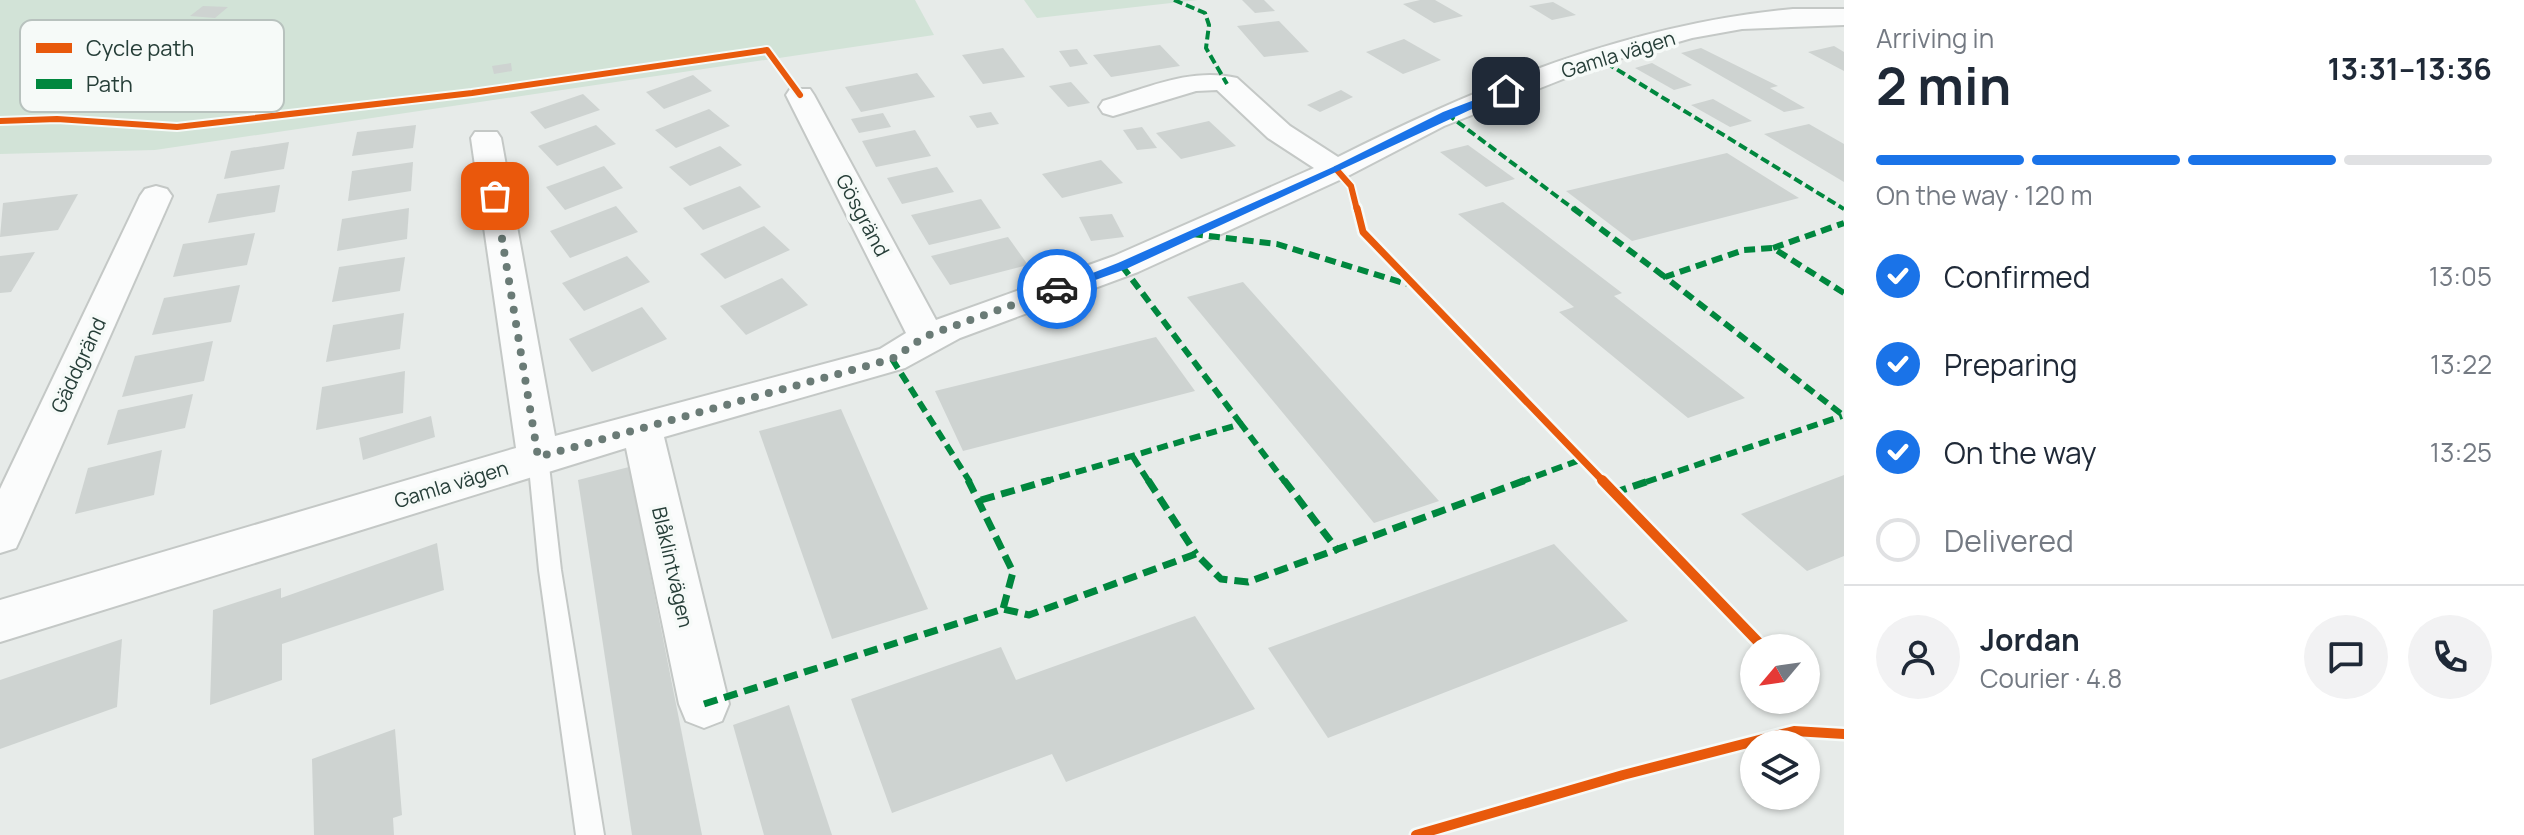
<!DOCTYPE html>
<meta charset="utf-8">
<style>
body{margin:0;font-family:Manrope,sans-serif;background:#f2f2f3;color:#1f2937;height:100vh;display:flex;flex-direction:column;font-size:30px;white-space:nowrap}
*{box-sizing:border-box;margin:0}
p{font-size:26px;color:#747a83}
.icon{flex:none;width:44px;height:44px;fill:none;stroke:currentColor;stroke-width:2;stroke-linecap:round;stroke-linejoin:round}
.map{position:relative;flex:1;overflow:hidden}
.panel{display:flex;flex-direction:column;background:#fff;width:680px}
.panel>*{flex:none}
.needle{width:52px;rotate:241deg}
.buttons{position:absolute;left:1740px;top:634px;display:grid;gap:16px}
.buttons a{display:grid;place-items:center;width:80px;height:80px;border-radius:50%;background:#fff;box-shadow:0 2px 6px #0004;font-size:40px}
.pin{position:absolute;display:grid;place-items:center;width:68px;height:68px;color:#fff;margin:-34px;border-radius:16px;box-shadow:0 4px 12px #0006}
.courier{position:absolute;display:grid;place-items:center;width:80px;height:80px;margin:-40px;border:6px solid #1a73e8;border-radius:50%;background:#fff;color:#222;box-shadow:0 2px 10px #0007}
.overview em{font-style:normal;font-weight:700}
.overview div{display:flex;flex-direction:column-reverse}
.overview{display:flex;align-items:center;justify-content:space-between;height:136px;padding:0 32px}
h1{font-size:52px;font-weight:700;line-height:60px}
.bar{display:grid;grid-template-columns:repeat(4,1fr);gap:12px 8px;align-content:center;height:96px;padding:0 32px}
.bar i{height:10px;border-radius:6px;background:#e0e1e3}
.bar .current{background:#1a73e8}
.bar p{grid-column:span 4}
.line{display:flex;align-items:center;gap:20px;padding:0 32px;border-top:2px solid #e0e1e3}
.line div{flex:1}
.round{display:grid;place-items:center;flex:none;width:84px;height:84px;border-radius:42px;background:#f2f2f3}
ol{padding:0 32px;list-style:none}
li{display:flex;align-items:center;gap:24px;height:88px}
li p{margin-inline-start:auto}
li .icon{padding:8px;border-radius:50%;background:#1a73e8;color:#fff;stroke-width:4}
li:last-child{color:#747a83}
li i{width:44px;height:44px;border:4px solid #e0e1e3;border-radius:50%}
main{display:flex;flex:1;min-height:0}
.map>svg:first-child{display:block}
</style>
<main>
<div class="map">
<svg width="1844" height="835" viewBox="0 0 1844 835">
<rect width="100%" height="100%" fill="#e7ebe9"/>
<g fill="#d2e3d7">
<polygon points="0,0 915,0 934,35 155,150 0,154"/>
<polygon points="1024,0 1198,0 1037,18"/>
</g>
<g fill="#ced3d1">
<polygon points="1242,0 1264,0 1275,11 1255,13"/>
<polygon points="1420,0 1435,0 1463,16 1434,23 1403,4"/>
<polygon points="1553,2 1576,15 1552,20 1529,6"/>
<polygon points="203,6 228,7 215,18 190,16"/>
<polygon points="1279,21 1309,52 1264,57 1237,26"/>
<polygon points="1404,39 1441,60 1403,74 1366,52"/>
<polygon points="1160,45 1180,66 1111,77 1093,55"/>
<polygon points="1834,46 1844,52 1844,71 1808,52"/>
<polygon points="1003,48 1025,77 983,84 962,55"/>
<polygon points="1701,48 1778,86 1770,88 1805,108 1784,112 1681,53"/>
<polygon points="1077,49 1088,64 1070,67 1059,51"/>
<polygon points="511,63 512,71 494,74 492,66"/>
<polygon points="1652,63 1692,85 1674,90 1635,68"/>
<polygon points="917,73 935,97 861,112 845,87"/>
<polygon points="693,75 712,91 664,109 646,92"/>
<polygon points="1071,82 1090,103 1068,107 1049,86"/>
<polygon points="1341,90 1353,97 1320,112 1307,105"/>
<polygon points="583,94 600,110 545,129 530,112"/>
<polygon points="1713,99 1752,121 1730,127 1691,105"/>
<polygon points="709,109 730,126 676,148 655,130"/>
<polygon points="991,112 999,124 977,128 969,116"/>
<polygon points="883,113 891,127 859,133 851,119"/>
<polygon points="1209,121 1236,146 1181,159 1156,133"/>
<polygon points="1809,124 1844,144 1844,182 1764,134"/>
<polygon points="416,125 413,148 352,156 357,132"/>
<polygon points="596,125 616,144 557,166 538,146"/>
<polygon points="1142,127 1157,148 1137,150 1123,130"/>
<polygon points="915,130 931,156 876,167 862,141"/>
<polygon points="289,142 284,169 224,179 231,151"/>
<polygon points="1468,145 1515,179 1486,187 1440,152"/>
<polygon points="720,146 742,165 690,186 669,167"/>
<polygon points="1727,153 1799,198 1632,241 1566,191"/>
<polygon points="1101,160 1123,183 1062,198 1042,174"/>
<polygon points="413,162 411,191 348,201 352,171"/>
<polygon points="604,166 623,188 565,210 546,187"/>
<polygon points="937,167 954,192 902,204 887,178"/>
<polygon points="280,185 275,212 208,223 217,194"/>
<polygon points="740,186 761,207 703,230 683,208"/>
<polygon points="78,194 58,230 0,237 3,203"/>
<polygon points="981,199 1001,228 929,245 911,215"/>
<polygon points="1503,202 1622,293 1614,296 1745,398 1688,418 1559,312 1574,307 1458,214"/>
<polygon points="616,206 638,232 570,258 550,231"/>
<polygon points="409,208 407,239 337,251 342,219"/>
<polygon points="1112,214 1124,237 1091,241 1079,217"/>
<polygon points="764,226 790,250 725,279 700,254"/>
<polygon points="255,233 247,265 173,277 183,244"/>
<polygon points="1008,237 1028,265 950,285 931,256"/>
<polygon points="35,252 11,292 0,293 0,256"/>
<polygon points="627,256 650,282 584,311 562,283"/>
<polygon points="405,257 400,291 332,302 339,267"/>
<polygon points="782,278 808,305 746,335 720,306"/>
<polygon points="1243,282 1439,501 1374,523 1187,297"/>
<polygon points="240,285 231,322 152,335 164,298"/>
<polygon points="642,307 667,339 592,372 569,339"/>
<polygon points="404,313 400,349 326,362 333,325"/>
<polygon points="1156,337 1195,391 963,451 935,391"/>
<polygon points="213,341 204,381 122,397 135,356"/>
<polygon points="405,371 403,413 316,430 322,387"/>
<polygon points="193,394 185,428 107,445 118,410"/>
<polygon points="841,409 928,609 832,639 759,431"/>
<polygon points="431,416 435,437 363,460 359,438"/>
<polygon points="162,450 154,495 75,514 88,468"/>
<polygon points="629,467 702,835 632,835 578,480"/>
<polygon points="1844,475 1844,556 1807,571 1741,514"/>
<polygon points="437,543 444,590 282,644 282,680 210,705 213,610 281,588 281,598"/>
<polygon points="1554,544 1628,621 1328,738 1268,648"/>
<polygon points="1195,616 1255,709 1066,782 1052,754 892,813 851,699 1001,647 1016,680"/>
<polygon points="122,639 117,707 0,749 0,680"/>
<polygon points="789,705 832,835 764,835 733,725"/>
<polygon points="395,729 402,815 393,818 394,835 314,835 312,759"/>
</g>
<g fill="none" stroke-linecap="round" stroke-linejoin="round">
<g stroke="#c4c8c6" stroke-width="4">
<polygon id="lane" points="538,449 545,451 548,457 561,570 604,835 576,835 539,570 528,457 531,451"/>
</g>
<g stroke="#c4c8c6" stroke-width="4">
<g id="street">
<path d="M1793 9H1844V25L1742 29 1692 38 1601 64 1444 126 1346 177 1138 272 960 338 905 368 664 437 729 704 722 721 704 728 686 721 679 704 626 448 0 642V600L516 448 471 138 475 132H497L501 138 555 436 880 349 906 333 786 95 790 89H810L814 95 936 320 1114 256 1314 168 1268 138 1217 90 1196 91 1113 116 1103 113 1099 107 1103 101C1147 88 1191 67 1237 78L1290 126 1338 157C1483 84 1631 24 1793 9Z"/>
<polygon points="156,186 167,189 172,196 22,535 16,548 0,553 0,489 140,196 145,189"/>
</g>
</g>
<use href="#lane" fill="#fbfcfc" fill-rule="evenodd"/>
<use href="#street" fill="#fbfcfc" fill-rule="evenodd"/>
<g stroke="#00873e" stroke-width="4" stroke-dasharray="9 4" stroke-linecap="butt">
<polyline points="1174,0 1205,13 1209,25 1206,48 1227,84"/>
<polyline points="1595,56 1844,209"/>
<polyline points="1447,114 1575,210"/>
</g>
<g stroke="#00873e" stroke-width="6" stroke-dasharray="11 6" stroke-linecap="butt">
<polyline points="1573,208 1665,277"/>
<polyline points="1192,234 1277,244 1407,284"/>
<polyline points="1773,248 1844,223"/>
<polyline points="1122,266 1241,424"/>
<polyline points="1844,293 1773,248 1744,250 1665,277 1844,416"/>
<polyline points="892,359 970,482"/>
<polyline points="1133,457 1149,482"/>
<polyline points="1043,482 1241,424 1285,482"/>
<polyline points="1520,482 1580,460"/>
<polyline points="1646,482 1842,416"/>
</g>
<g stroke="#00873e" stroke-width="7" stroke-dasharray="14 7" stroke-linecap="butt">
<polyline points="968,480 1013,572 1003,609"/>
<polyline points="1148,480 1196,554"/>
<polyline points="1284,480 1339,552"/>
<polyline points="1613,493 1652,480"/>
<polyline points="981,500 1050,480"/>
<polyline points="704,704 1003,609 1029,615 1196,554 1221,579 1248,582 1526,480"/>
</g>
<g stroke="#f6faf8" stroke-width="10">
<g id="cycleway-far2">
<polyline points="0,121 57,119 177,127 472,93 767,50 800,95"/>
<polyline points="1336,169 1351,186 1357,210"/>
</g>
</g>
<g stroke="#f6faf8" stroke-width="12">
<polyline id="cycleway-far1" points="1357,208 1363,232 1604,482"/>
</g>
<g stroke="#f6faf8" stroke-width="15">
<g id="cycleway">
<polyline points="1602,480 1764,648"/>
<polyline points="1416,835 1623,775 1794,731 1844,734"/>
</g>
</g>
<use href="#cycleway-far2" stroke="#e8590c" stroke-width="6"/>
<use href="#cycleway-far1" stroke="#e8590c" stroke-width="7"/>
<use href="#cycleway" stroke="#e8590c" stroke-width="10"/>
</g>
<polygon fill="#1a73e8" points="1503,89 1511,91 1126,269 1062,292 1052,289 1118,263 1333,167 1443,112"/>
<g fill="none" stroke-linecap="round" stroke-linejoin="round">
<polyline stroke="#6a7b76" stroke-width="8" stroke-dasharray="0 14.4" points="495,196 538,457 892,359 926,336 1057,289"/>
</g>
<g text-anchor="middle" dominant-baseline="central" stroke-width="7" stroke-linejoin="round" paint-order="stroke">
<g font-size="20" fill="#263e38" stroke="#f6faf8">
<text transform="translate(1618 54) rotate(-17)">Gamla vägen</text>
<text transform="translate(863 215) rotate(62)">Gösgränd</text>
<text transform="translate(78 365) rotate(-65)">Gäddgränd</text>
<text transform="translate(451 484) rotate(-17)">Gamla vägen</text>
<text transform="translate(673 567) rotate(77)">Blåklintvägen</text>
</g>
</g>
<rect x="20" y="20" width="264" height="92" rx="12" fill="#f6faf8" stroke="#b8c2be" stroke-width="2"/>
<rect x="36" y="43" width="36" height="10" fill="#e8590c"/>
<rect x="36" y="79" width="36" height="10" fill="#00873e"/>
<g font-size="22" fill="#263e38">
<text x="86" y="56">Cycle path</text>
<text x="86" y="92">Path</text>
</g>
</svg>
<div class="buttons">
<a><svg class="needle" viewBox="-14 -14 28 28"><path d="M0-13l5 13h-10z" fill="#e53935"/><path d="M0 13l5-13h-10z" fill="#747a83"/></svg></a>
<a><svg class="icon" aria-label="layers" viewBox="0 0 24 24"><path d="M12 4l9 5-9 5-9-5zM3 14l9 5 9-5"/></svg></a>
</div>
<div class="pin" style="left:495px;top:196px;background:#ea580c"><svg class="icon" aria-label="bag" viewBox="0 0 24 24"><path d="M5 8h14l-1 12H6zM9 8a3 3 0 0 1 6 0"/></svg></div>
<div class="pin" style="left:1506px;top:91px;background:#1f2937"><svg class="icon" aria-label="home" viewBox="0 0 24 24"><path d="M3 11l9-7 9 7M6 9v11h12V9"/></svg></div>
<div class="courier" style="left:1057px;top:289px"><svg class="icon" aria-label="car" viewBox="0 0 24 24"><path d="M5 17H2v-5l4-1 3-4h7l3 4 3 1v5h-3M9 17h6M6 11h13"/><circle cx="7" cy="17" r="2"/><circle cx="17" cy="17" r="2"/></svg></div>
</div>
<section class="panel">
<div class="overview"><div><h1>2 min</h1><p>Arriving in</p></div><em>13:31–13:36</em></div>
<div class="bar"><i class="current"></i><i class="current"></i><i class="current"></i><i></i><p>On the way · 120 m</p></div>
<ol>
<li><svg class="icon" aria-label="check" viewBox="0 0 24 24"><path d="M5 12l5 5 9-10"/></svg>Confirmed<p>13:05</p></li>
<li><svg class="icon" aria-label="check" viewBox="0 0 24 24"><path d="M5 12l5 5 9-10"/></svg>Preparing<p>13:22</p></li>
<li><svg class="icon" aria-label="check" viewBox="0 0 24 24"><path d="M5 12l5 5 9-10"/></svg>On the way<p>13:25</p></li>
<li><i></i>Delivered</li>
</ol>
<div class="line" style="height:144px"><a class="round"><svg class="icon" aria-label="person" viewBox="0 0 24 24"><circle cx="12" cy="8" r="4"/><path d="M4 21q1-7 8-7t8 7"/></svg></a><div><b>Jordan</b><p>Courier · 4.8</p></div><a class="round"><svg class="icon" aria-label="chat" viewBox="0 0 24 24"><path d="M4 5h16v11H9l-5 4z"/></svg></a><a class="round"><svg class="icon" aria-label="phone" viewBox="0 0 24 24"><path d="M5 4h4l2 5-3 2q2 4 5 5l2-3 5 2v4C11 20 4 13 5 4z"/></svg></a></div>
</section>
</main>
